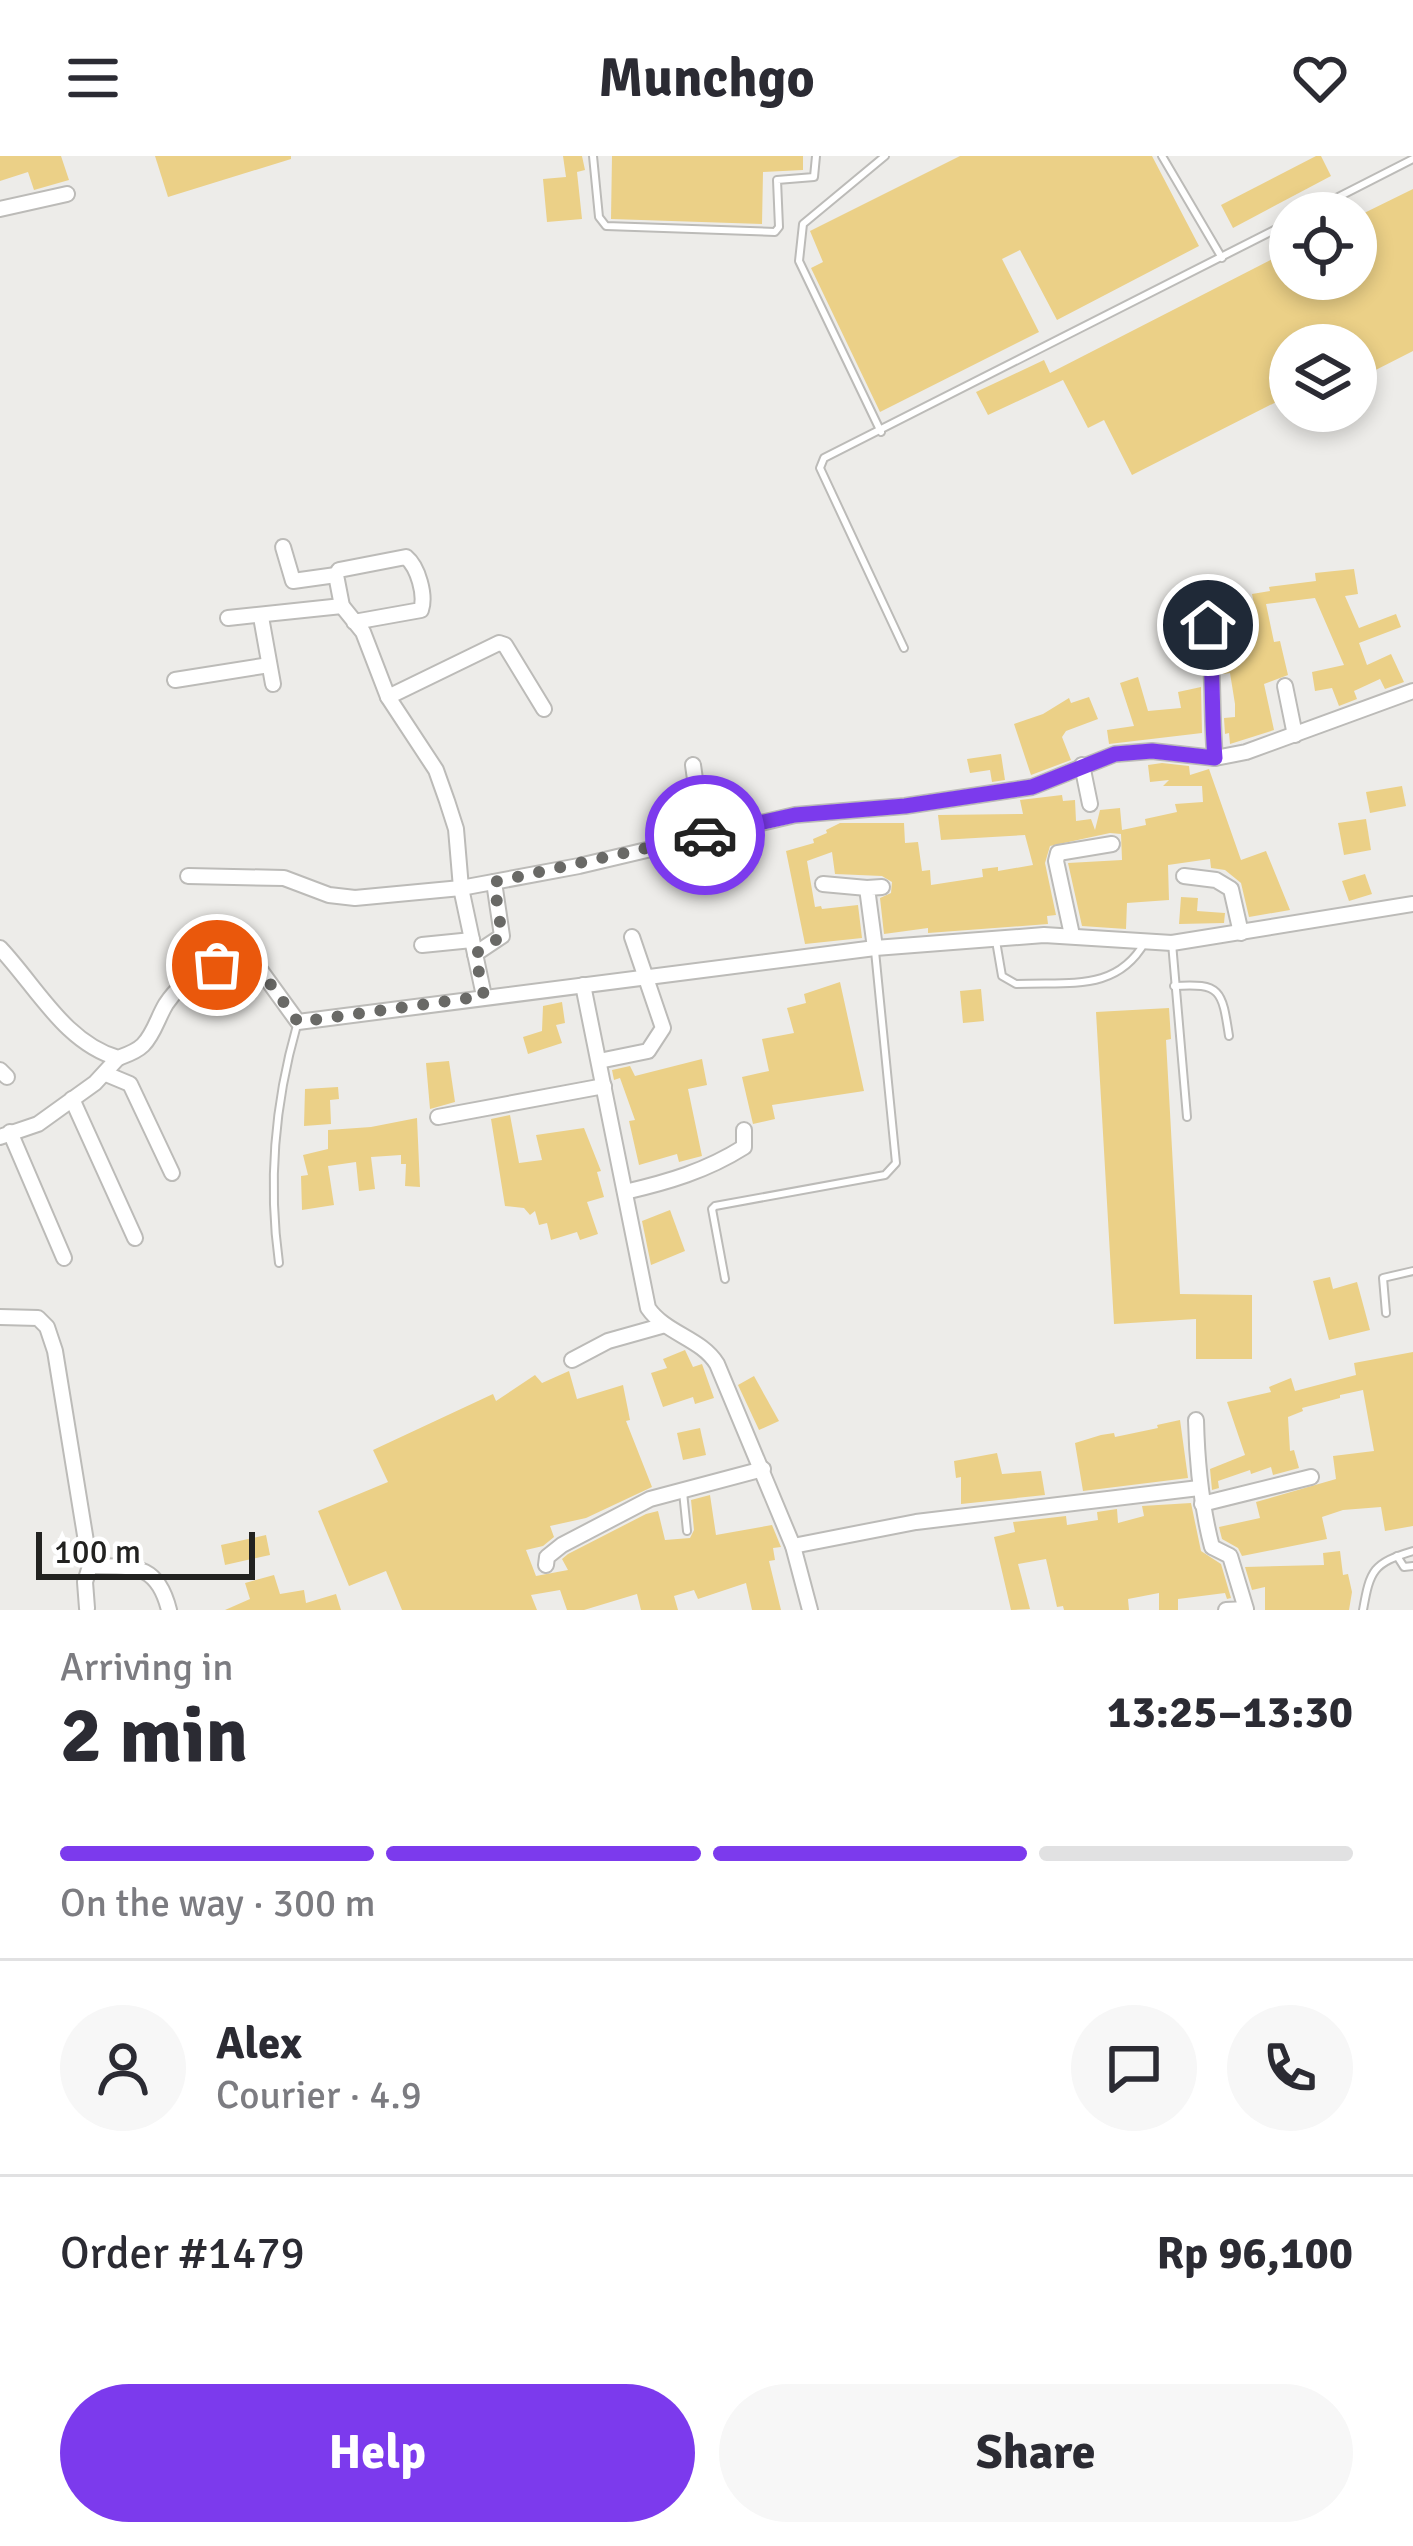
<!DOCTYPE html>
<meta charset="utf-8">
<style>
body{margin:0;font-family:Signika,sans-serif;background:#f7f7f7;color:#2b2b33;height:100vh;display:flex;flex-direction:column;font-size:45px;white-space:nowrap}
*{box-sizing:border-box;margin:0}
p{font-size:39px;color:#7c7c81}
.icon{flex:none;width:66px;height:66px;fill:none;stroke:currentColor;stroke-width:2;stroke-linecap:round;stroke-linejoin:round}
.map{position:relative;height:1454px;overflow:hidden}
.panel{display:flex;flex-direction:column;background:#fff;flex:1}
.panel>*{flex:none}
.controls{position:absolute;left:1269px;top:36px;display:grid;gap:24px}
.controls a{display:grid;place-items:center;width:108px;height:108px;border-radius:50%;background:#fff;box-shadow:0 6px 18px #0003;font-size:60px}
.scale{position:absolute;left:36px;bottom:30px;width:219px;box-sizing:border-box;padding-left:12px;border:6px solid #222220;border-top:0;font-size:33px;line-height:42px;white-space:nowrap;color:#222220;-webkit-text-stroke:9px #fff;paint-order:stroke}
.pin{position:absolute;display:grid;place-items:center;width:102px;height:102px;color:#fff;margin:-51px;border:6px solid #fff;border-radius:50%;box-shadow:0 3px 12px #0007}
.courier{position:absolute;display:grid;place-items:center;width:120px;height:120px;margin:-60px;border:9px solid #7c3aed;border-radius:50%;background:#fff;color:#222;box-shadow:0 3px 15px #0007}
.overview em{font-style:normal;font-weight:800}
.overview div{display:flex;flex-direction:column-reverse}
.overview{display:flex;align-items:center;justify-content:space-between;height:204px;padding:0 60px}
h1{font-size:78px;font-weight:800;line-height:90px}
.bar{display:grid;grid-template-columns:repeat(4,1fr);gap:18px 12px;align-content:center;height:144px;padding:0 60px}
.bar i{height:15px;border-radius:9px;background:#e1e1e2}
.bar .current{background:#7c3aed}
.bar p{grid-column:span 4}
.line{display:flex;align-items:center;gap:30px;padding:0 60px;border-top:3px solid #e1e1e2}
.line div{flex:1}
.round{display:grid;place-items:center;flex:none;width:126px;height:126px;border-radius:63px;background:#f7f7f7}
.button{display:flex;gap:24px;margin-top:auto;padding:24px 60px}
.button a{flex:1;height:138px;border-radius:72px;background:#7c3aed;color:#fff;font-size:48px;font-weight:800;line-height:138px;text-align:center}
.button a+a{background:#f7f7f7;color:#2b2b33}
header{display:flex;justify-content:space-between;align-items:center;height:156px;padding:0 60px;background:#fff;font-size:54px;font-weight:800}
.map>svg:first-child{display:block}
</style>
<header><svg class="icon" aria-label="menu" viewBox="0 0 24 24"><path d="M4 6h16M4 12h16M4 18h16"/></svg>Munchgo<svg class="icon" aria-label="heart" viewBox="0 0 24 24"><path d="M12 20l-8-8c-3-5 5-10 8-4 3-6 11-1 8 4z"/></svg></header>
<div class="map">
<svg width="1413" height="1454" viewBox="0 0 1413 1454">
<rect width="100%" height="100%" fill="#edece9"/>
<g fill="#ebd087">
<polygon points="0,0 61,0 69,24 34,34 28,16 0,25"/>
<polygon points="155,0 291,0 291,3 168,41"/>
<polygon points="563,0 582,0 585,14 577,16 582,63 547,66 543,23 566,21"/>
<polygon points="612,0 803,0 803,14 763,16 762,68 611,63"/>
<polygon points="960,0 1152,0 1199,90 1057,164 1020,94 1002,103 1039,176 880,256 811,112 823,106 810,75"/>
<polygon points="1316,0 1321,0 1331,20 1233,72 1221,49"/>
<polygon points="1413,33 1413,195 1356,224 1356,189 1290,189 1290,239 1132,319 1104,264 1088,272 1063,224 988,259 976,236 1044,204 1050,217 1290,94 1290,123 1356,123 1356,61"/>
<polygon points="1354,413 1358,438 1345,440 1359,472 1396,458 1401,471 1359,487 1367,509 1391,498 1404,526 1385,533 1380,523 1354,535 1357,543 1339,550 1332,532 1315,535 1312,516 1344,509 1315,442 1266,448 1274,486 1280,485 1288,519 1264,528 1274,574 1230,588 1229,577 1225,578 1224,562 1235,561 1235,548 1230,517 1223,518 1219,466 1256,458 1252,438 1270,435 1269,431 1316,425 1315,417"/>
<polygon points="1138,521 1148,555 1181,552 1178,536 1201,531 1202,577 1109,588 1107,574 1134,570 1120,527"/>
<polygon points="1089,541 1098,563 1066,575 1062,581 1071,604 1031,619 1014,568 1043,558 1069,542 1071,547"/>
<polygon points="1001,598 1005,624 992,626 990,614 970,617 967,603"/>
<polygon points="1162,607 1189,610 1190,619 1209,613 1241,704 1266,695 1290,754 1249,761 1241,727 1225,714 1211,712 1210,703 1168,709 1169,744 1127,747 1126,773 1082,770 1068,707 1122,704 1121,678 1110,677 1050,690 1045,707 1056,759 1047,760 1048,768 928,777 928,772 884,778 880,742 891,737 892,726 882,720 835,718 832,696 807,705 815,751 821,750 822,753 858,749 862,782 805,788 786,695 814,687 813,683 827,677 826,674 840,667 904,667 905,687 918,686 922,715 930,714 931,729 983,721 982,713 998,711 998,715 1033,709 1025,679 941,684 938,659 1023,658 1020,644 1062,639 1063,645 1075,644 1076,665 1091,663 1095,674 1100,654 1120,652 1122,674 1146,669 1145,663 1177,656 1175,648 1203,646 1202,630 1163,630 1169,624 1150,626 1148,609"/>
<polygon points="1402,630 1406,650 1370,657 1366,636"/>
<polygon points="1366,663 1371,694 1344,699 1338,667"/>
<polygon points="1365,718 1372,738 1349,745 1342,725"/>
<polygon points="1181,741 1198,742 1197,755 1225,757 1224,767 1179,768"/>
<polygon points="840,826 864,935 772,949 775,963 753,968 742,921 769,915 762,883 794,877 787,852 806,847 804,838"/>
<polygon points="981,833 984,865 963,867 960,835"/>
<polygon points="562,846 565,867 556,869 562,887 528,898 523,881 542,875 543,850"/>
<polygon points="1169,852 1171,883 1166,884 1180,1138 1252,1139 1252,1203 1196,1203 1196,1163 1114,1168 1096,856"/>
<polygon points="702,903 707,929 688,933 702,1000 679,1006 677,998 639,1009 629,965 635,964 620,922 614,924 612,914 630,910 635,920"/>
<polygon points="449,905 455,946 430,953 426,907"/>
<polygon points="338,931 339,943 330,944 331,968 304,970 305,933"/>
<polygon points="510,959 519,1007 542,1004 536,979 584,972 601,1015 597,1016 604,1041 587,1046 598,1078 580,1084 577,1076 551,1084 547,1067 539,1069 535,1055 530,1059 524,1052 505,1050 491,963"/>
<polygon points="417,962 420,1031 405,1030 406,1008 401,1008 401,999 371,1001 375,1033 359,1035 356,1006 328,1010 334,1049 302,1054 301,1020 308,1019 303,999 328,993 328,974 371,971"/>
<polygon points="670,1054 685,1095 651,1109 642,1065"/>
<polygon points="1330,1121 1333,1133 1357,1126 1370,1174 1329,1184 1313,1125"/>
<polygon points="685,1194 693,1211 702,1208 714,1242 695,1248 693,1241 663,1251 651,1217 667,1212 663,1203"/>
<polygon points="1413,1196 1413,1370 1385,1375 1381,1351 1343,1354 1322,1361 1327,1383 1242,1400 1238,1392 1222,1383 1219,1371 1260,1362 1256,1346 1336,1323 1333,1300 1374,1295 1363,1234 1340,1239 1340,1242 1302,1252 1303,1255 1288,1261 1290,1295 1294,1294 1299,1312 1273,1319 1271,1311 1251,1318 1250,1314 1218,1325 1219,1332 1212,1334 1210,1313 1245,1299 1227,1246 1271,1236 1269,1231 1291,1222 1295,1235 1356,1219 1354,1207"/>
<polygon points="569,1215 577,1243 623,1229 630,1264 626,1265 652,1331 586,1362 550,1370 554,1381 543,1390 526,1394 536,1420 568,1414 562,1403 568,1398 646,1358 658,1355 665,1384 690,1382 694,1374 691,1344 710,1339 716,1379 772,1369 781,1391 773,1392 775,1404 769,1405 781,1454 752,1454 746,1427 698,1443 694,1434 674,1440 678,1454 641,1454 637,1438 584,1454 567,1454 560,1434 531,1439 537,1454 402,1454 386,1415 349,1430 318,1355 388,1326 373,1294 493,1238 496,1245 535,1219 542,1227"/>
<polygon points="754,1220 779,1265 759,1274 738,1229"/>
<polygon points="1180,1264 1188,1322 1083,1335 1075,1287 1101,1279 1114,1277 1115,1281 1158,1272 1157,1269"/>
<polygon points="700,1272 706,1299 683,1304 677,1277"/>
<polygon points="997,1297 1002,1318 1041,1315 1045,1339 961,1348 961,1321 956,1322 954,1305"/>
<polygon points="1191,1347 1201,1395 1221,1408 1231,1442 1227,1443 1225,1437 1178,1443 1178,1454 1159,1454 1159,1437 1128,1443 1129,1454 1064,1454 1063,1450 1057,1451 1046,1403 1018,1408 1030,1453 1011,1454 994,1381 1015,1376 1013,1366 1066,1360 1067,1369 1098,1364 1097,1356 1117,1353 1118,1367 1144,1360 1142,1350"/>
<polygon points="266,1379 270,1399 225,1409 221,1389"/>
<polygon points="1340,1395 1343,1419 1348,1418 1352,1436 1349,1454 1265,1454 1265,1431 1252,1434 1245,1411 1324,1409 1323,1397"/>
<polygon points="274,1419 280,1438 304,1434 306,1447 336,1438 341,1454 225,1454 250,1443 245,1427"/>
</g>
<g fill="none" stroke-linecap="round" stroke-linejoin="round">
<g stroke="#bcbbb8" stroke-width="10">
<g id="lane">
<polyline points="593,0 599,61 606,70 775,76 779,71 777,24 814,21 816,0"/>
<polyline points="1162,0 1222,102"/>
<polyline points="1307,57 1413,3"/>
<polyline points="881,276 799,105 803,68 885,0"/>
<polyline points="904,492 820,312 824,302 1290,66"/>
<path d="M996 785 1002 820 1016 828C1068 825 1116 837 1145 786"/>
<polyline points="1172,787 1187,961"/>
<path d="M1174 830C1221 827 1222 834 1229 880"/>
<path d="M279 1107C268 1028 275 946 297 869"/>
<polyline points="725,1123 712,1053 715,1050 885,1019 896,1007 875,795"/>
<polyline points="1386,1157 1383,1122 1413,1115"/>
<polyline points="683,1336 687,1375"/>
<polyline points="1397,1400 1404,1411 1413,1410"/>
<path d="M1363 1454C1370 1414 1373 1407 1413 1395"/>
</g>
</g>
<g stroke="#bcbbb8" stroke-width="18">
<g id="street">
<polyline points="0,53 67,38"/>
<polyline points="283,391 293,425 336,419"/>
<polyline points="261,461 273,528"/>
<polyline points="228,462 342,450"/>
<path d="M354 466 421 454C426 439 418 411 406 401L339 414 336 419 342 450 363 476 388 541 436 614 447 645 456 673 461 732 484 840"/>
<path d="M1208 469C1214 515 1211 556 1215 602"/>
<polyline points="175,524 269,509"/>
<polyline points="1285,530 1295,579"/>
<polyline points="388,541 499,487 505,489 544,553"/>
<polyline points="693,609 703,680"/>
<polyline points="1082,609 1090,648"/>
<polyline points="188,720 284,722 329,739 355,742 461,732 579,710 795,659 905,650 1032,631 1115,598 1152,595 1215,602 1246,596 1413,535"/>
<polyline points="1184,720 1216,724 1231,733 1241,777"/>
<polyline points="823,728 867,732"/>
<polyline points="1072,779 1056,705 1058,697 1112,688"/>
<polyline points="422,789 472,784"/>
<path d="M0 792C36 830 65 887 118 902 126 899 136 896 143 889 154 878 158 861 166 848 185 819 222 801 256 808L298 866 875 792 1044 779 1172 787 1413 748"/>
<polyline points="875,792 867,732 882,731"/>
<polyline points="475,798 502,780 494,726"/>
<path d="M583 829 648 1152C666 1178 701 1182 717 1208L793 1390 810 1454"/>
<polyline points="599,905 648,895 663,872 632,781"/>
<polyline points="0,914 7,921"/>
<polyline points="106,918 130,928 172,1017"/>
<polyline points="72,943 135,1082"/>
<polyline points="438,961 604,930"/>
<polyline points="10,976 64,1102"/>
<polyline points="0,981 38,968 95,927 118,902"/>
<path d="M625 1036C668 1026 706 1015 744 991V974"/>
<path d="M0 1161 38 1162 47 1171 55 1195 90 1410C133 1411 157 1406 169 1454"/>
<polyline points="572,1204 608,1185 665,1169"/>
<path d="M1196 1264C1197 1308 1201 1349 1212 1391L1230 1400 1246 1453 1226 1454"/>
<polyline points="1202,1348 1311,1321"/>
<polyline points="793,1390 916,1366 1199,1332"/>
<polyline points="546,1409 547,1401 562,1389 650,1343 763,1313"/>
<polyline points="87,1452 85,1426 90,1410"/>
</g>
</g>
<use href="#lane" stroke="#fff" stroke-width="6"/>
<use href="#street" stroke="#fff" stroke-width="14"/>
</g>
<g fill="none" stroke-linecap="round" stroke-linejoin="round">
<polyline stroke="#696966" stroke-width="12" stroke-dasharray="0 21.6" points="217,809 241,805 256,808 298,866 484,840 475,798 502,780 494,726 705,679"/>
<path stroke="#7c3aed" stroke-width="15" d="M705 679 795 659 905 650 1032 631 1115 598 1152 595 1215 602C1211 556 1214 514 1208 469"/>
</g>
</svg>
<div class="controls">
<a><svg class="icon" aria-label="locate" viewBox="0 0 24 24"><circle cx="12" cy="12" r="6"/><path d="M12 2v4M12 18v4M2 12h4M18 12h4"/></svg></a>
<a><svg class="icon" aria-label="layers" viewBox="0 0 24 24"><path d="M12 4l9 5-9 5-9-5zM3 14l9 5 9-5"/></svg></a>
</div>
<div class="scale">100 m</div>
<div class="pin" style="left:217px;top:809px;background:#ea580c"><svg class="icon" aria-label="bag" viewBox="0 0 24 24"><path d="M5 8h14l-1 12H6zM9 8a3 3 0 0 1 6 0"/></svg></div>
<div class="pin" style="left:1208px;top:469px;background:#1f2937"><svg class="icon" aria-label="home" viewBox="0 0 24 24"><path d="M3 11l9-7 9 7M6 9v11h12V9"/></svg></div>
<div class="courier" style="left:705px;top:679px"><svg class="icon" aria-label="car" viewBox="0 0 24 24"><path d="M5 17H2v-5l4-1 3-4h7l3 4 3 1v5h-3M9 17h6M6 11h13"/><circle cx="7" cy="17" r="2"/><circle cx="17" cy="17" r="2"/></svg></div>
</div>
<section class="panel">
<div class="overview"><div><h1>2 min</h1><p>Arriving in</p></div><em>13:25–13:30</em></div>
<div class="bar"><i class="current"></i><i class="current"></i><i class="current"></i><i></i><p>On the way · 300 m</p></div>
<div class="line" style="height:216px"><a class="round"><svg class="icon" aria-label="person" viewBox="0 0 24 24"><circle cx="12" cy="8" r="4"/><path d="M4 21q1-7 8-7t8 7"/></svg></a><div><b>Alex</b><p>Courier · 4.9</p></div><a class="round"><svg class="icon" aria-label="chat" viewBox="0 0 24 24"><path d="M4 5h16v11H9l-5 4z"/></svg></a><a class="round"><svg class="icon" aria-label="phone" viewBox="0 0 24 24"><path d="M5 4h4l2 5-3 2q2 4 5 5l2-3 5 2v4C11 20 4 13 5 4z"/></svg></a></div>
<div class="line" style="height:156px"><div>Order #1479</div><b>Rp 96,100</b></div>
<div class="button"><a>Help</a><a>Share</a></div>
</section>
